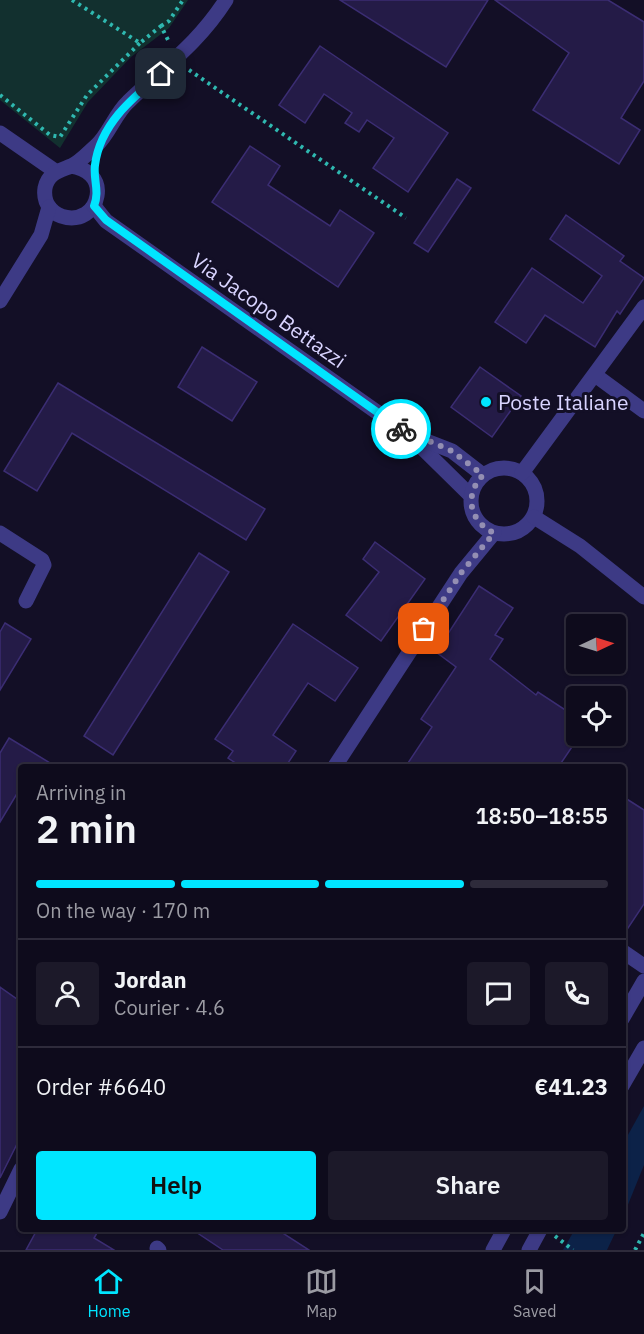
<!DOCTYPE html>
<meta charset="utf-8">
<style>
body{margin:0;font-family:"IBM Plex Sans",sans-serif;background:#1c1929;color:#f1f3f6;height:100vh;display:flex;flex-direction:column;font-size:22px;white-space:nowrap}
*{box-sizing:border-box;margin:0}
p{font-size:20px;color:#9b9ba3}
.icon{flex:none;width:33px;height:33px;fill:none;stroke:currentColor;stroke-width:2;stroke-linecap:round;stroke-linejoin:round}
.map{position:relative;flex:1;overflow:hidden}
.side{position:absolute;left:18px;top:764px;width:608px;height:468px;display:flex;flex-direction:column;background:#0e0b1c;border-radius:6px;box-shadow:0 2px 4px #0004,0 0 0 2px #2e2b3b}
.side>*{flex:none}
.needle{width:39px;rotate:86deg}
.controls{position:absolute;left:566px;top:614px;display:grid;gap:12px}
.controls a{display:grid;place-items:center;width:60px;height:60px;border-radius:6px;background:#0e0b1c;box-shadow:0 2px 4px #0004,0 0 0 2px #2e2b3b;font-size:30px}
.pin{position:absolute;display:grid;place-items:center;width:51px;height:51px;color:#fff;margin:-26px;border-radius:12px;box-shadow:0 3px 9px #0006}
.courier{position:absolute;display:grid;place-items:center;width:60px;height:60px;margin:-30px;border:4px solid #00e5ff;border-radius:50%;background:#fff;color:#222;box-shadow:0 2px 8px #0007}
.headline em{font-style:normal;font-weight:600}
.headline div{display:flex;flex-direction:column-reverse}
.headline{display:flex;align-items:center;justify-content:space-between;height:102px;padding:0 18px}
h1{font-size:39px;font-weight:600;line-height:45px}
.bar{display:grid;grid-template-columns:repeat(4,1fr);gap:9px 6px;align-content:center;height:72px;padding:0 18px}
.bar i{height:8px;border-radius:4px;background:#2e2b3b}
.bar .on{background:#00e5ff}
.bar p{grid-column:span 4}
.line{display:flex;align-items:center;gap:15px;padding:0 18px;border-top:2px solid #2e2b3b}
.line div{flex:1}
.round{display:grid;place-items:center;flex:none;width:63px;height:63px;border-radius:6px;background:#1c1929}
.cta{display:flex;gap:12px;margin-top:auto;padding:12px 18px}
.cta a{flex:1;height:69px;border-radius:6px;background:#00e5ff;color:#111;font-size:24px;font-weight:600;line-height:69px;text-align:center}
.cta a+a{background:#1c1929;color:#f1f3f6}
.tabs{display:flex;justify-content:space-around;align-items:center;height:84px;border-top:2px solid #2e2b3b;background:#0e0b1c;font-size:16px;color:#9b9ba3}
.tabs a{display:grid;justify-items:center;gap:3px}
.tabs .on{color:#00e5ff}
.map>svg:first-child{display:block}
</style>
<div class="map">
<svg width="644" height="1250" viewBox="0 0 644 1250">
<rect width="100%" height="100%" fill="#130f26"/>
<polygon fill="#12302f" points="0,0 188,0 169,28 131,57 88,102 60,148 0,100"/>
<g fill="#0c2248">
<polygon points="644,1106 644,1165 623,1217 623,1144"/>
<polygon points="575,1229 575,1228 617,1229 607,1250 563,1250"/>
</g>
<g fill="#241b47" stroke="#3b2d73" stroke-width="1.5">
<polygon points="340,0 488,0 446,67"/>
<polygon points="495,0 608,0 644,22 644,81 621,118 640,130 619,164 533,110 569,53"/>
<polygon points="320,46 448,133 408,192 373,168 394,138 367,120 359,132 345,123 352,113 324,94 305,123 279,105"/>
<polygon points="250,146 280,166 268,185 330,226 340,210 374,233 338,287 212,202"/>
<polygon points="457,179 471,188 428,252 414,243"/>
<polygon points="566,215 624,256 620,261 644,278 620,314 617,311 595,347 545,315 526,343 495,322 532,268 583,303 602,276 550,239"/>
<polygon points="202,347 257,382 232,421 178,387"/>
<polygon points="480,367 521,396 492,437 451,407"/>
<polygon points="58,383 265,509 246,540 72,433 37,491 4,471"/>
<polygon points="375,542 425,579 381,641 346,615 379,572 363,559"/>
<polygon points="199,553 229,572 113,755 84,736"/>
<polygon points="479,586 513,608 495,635 503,639 490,659 536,695 538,692 576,717 576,741 559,766 406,766 432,727 421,719 456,667 436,652"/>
<polygon points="5,623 31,639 0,690 0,632"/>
<polygon points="293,624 358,668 335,701 308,683 273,735 296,751 286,766 240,766 228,758 233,751 215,739"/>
<polygon points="9,738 55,766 21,766 21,787 0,822 0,753"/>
<polygon points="622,796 644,810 644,904 622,937"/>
<polygon points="0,987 21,1002 21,1136 0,1178"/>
<polygon points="38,1228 100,1228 94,1238 114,1250 26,1250"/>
<polygon points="190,1228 275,1228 309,1250 223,1250"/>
</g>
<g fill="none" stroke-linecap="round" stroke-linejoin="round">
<g stroke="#2fb8b0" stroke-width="4" stroke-dasharray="3 4.5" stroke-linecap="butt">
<polyline points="72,0 140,43 161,26 169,42"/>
<polyline points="161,26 169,21 183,0"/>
<polyline points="189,70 406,218"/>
<polyline points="0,95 50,135 60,137 87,95 140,43"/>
<polyline points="555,1236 573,1250"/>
<polyline points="635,1250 644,1233"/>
</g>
<g stroke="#3d3a85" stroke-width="15">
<polyline points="0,133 55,171"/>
<path d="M71 166C87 168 100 179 97 196 91 230 40 222 45 188 48 173 59 171 71 166 79 163 89 152 96 146 109 134 115 114 128 102 165 66 197 45 226 0"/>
<polyline points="94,206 106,221 408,434 471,496"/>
<polyline points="0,301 41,235 49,207"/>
<polyline points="595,375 644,411"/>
<polyline points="416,437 452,451 483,475"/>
<circle cx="504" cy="501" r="33"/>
<polyline points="522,473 644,307"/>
<polyline points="534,517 580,546 644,597"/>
<polyline points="0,533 42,560 44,565 26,601"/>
<polyline points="335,766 461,573 494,533"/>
<polyline points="622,951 644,966"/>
<polyline points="622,1019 644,981"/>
<polyline points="622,1086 644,1048"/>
<polyline points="0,1212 21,1169"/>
<polyline points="157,1248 159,1250"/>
<polyline points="493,1250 505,1228"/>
<polyline points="529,1250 541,1228"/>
</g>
</g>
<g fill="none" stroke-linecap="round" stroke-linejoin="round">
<path stroke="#948fb3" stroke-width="6" stroke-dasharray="0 10.8" d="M401 429 452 451 483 475C464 495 469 521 494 533L461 573 424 629"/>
<path stroke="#00e5ff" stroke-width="8" d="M161 74C131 99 100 125 95 165 93 180 100 191 94 206L106 220 401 429"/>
</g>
<circle fill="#00e5ff" stroke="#130f26" stroke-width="2" cx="486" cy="402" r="6"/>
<g text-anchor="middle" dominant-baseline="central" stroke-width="6" stroke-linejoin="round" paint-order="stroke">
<g font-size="21" fill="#d9d4ff" stroke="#130f26">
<text transform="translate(269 310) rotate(35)">Via Jacopo Bettazzi</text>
</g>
<g font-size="21" fill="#d9d4ff" stroke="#130f26" text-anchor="start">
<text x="498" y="402">Poste Italiane</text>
</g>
</g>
</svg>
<div class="controls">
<a><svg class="needle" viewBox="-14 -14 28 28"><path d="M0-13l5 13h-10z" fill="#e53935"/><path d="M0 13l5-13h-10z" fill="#9b9ba3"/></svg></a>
<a><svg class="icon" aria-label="locate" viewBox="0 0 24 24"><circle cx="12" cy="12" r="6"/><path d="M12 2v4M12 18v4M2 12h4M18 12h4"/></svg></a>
</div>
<div class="pin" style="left:424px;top:629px;background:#ea580c"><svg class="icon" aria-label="bag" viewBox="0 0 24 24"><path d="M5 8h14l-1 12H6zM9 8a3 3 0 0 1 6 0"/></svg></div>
<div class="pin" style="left:161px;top:74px;background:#1f2937"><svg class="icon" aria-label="home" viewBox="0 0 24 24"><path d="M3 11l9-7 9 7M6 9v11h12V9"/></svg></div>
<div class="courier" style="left:401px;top:429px"><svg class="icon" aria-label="bike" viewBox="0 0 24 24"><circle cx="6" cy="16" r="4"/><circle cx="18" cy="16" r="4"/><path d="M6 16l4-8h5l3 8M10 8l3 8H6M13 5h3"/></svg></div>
<section class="side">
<div class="headline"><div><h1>2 min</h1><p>Arriving in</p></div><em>18:50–18:55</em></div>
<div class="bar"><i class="on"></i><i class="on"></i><i class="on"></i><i></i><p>On the way · 170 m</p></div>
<div class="line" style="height:108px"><a class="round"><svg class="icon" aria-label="person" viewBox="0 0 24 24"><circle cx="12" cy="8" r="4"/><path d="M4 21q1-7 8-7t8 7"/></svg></a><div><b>Jordan</b><p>Courier · 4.6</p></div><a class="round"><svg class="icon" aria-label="chat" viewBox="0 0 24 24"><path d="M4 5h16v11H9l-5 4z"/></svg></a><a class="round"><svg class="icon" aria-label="phone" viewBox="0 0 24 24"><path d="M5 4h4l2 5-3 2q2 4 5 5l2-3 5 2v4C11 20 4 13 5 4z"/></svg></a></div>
<div class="line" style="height:78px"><div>Order #6640</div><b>€41.23</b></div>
<div class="cta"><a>Help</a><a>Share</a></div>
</section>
</div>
<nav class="tabs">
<a class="on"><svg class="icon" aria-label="home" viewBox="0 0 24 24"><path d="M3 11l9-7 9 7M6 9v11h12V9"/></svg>Home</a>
<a><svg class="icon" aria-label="map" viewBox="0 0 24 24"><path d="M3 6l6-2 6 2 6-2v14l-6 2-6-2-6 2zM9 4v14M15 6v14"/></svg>Map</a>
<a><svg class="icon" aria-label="saved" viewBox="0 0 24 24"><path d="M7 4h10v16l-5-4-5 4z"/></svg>Saved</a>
</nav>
